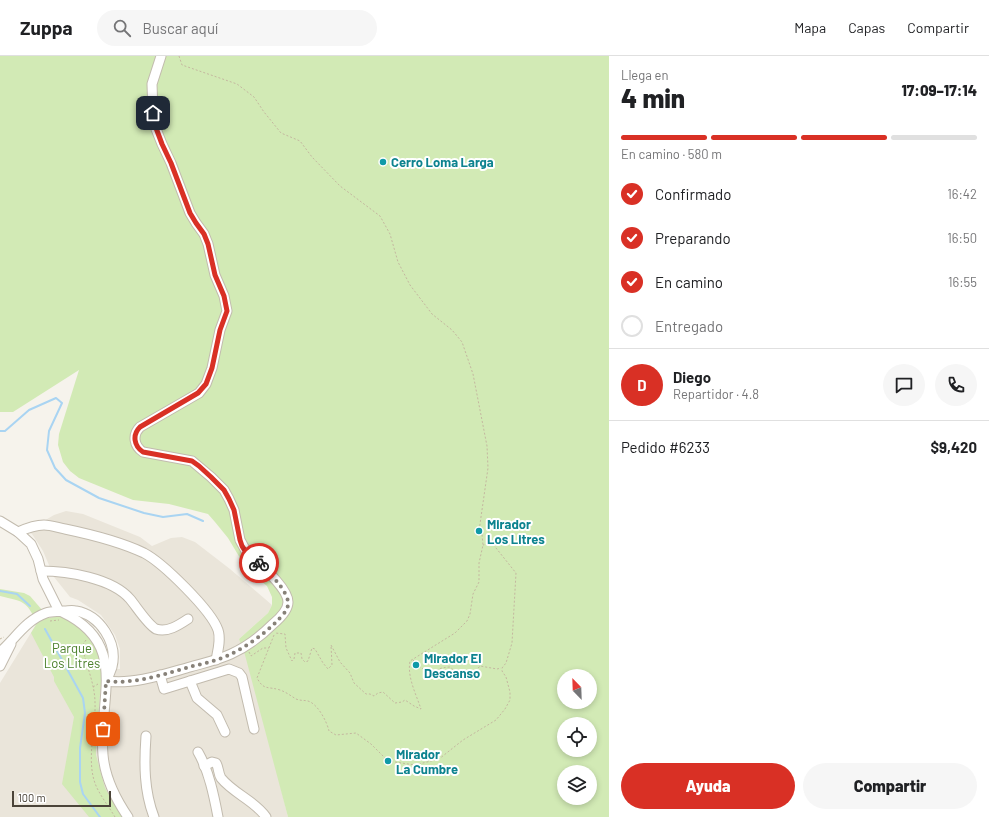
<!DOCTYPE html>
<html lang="es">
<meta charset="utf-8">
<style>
body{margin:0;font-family:Barlow,sans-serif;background:#f6f6f6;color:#202124;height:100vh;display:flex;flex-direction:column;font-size:15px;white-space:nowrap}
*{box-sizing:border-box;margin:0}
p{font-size:13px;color:#757577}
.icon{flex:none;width:22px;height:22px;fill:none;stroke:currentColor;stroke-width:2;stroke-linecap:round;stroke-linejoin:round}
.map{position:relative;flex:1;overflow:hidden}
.panel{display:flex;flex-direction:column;background:#fff;width:380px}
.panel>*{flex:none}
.needle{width:26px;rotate:337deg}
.controls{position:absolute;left:557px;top:613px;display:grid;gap:8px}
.controls a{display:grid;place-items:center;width:40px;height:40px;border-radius:50%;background:#fff;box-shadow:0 2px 6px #0003;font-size:20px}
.scale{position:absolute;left:12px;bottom:10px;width:99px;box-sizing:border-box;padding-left:4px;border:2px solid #4b4439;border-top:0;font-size:11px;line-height:14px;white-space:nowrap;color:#4b4439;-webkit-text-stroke:3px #fff;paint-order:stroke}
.pin{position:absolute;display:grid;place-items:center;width:34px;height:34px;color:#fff;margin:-17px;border-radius:8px;box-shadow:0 2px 6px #0006}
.courier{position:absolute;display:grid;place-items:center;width:40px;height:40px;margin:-20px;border:3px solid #d93025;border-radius:50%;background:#fff;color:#222;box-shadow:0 1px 5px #0007}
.head em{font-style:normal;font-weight:800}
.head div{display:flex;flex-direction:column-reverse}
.head{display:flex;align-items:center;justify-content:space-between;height:68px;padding:0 12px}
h1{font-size:26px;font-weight:800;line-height:30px}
.bar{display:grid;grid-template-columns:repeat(4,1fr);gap:6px 4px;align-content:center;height:48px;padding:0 12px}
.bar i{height:5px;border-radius:3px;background:#e0e0e0}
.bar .selected{background:#d93025}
.bar p{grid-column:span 4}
.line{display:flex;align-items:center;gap:10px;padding:0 12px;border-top:1px solid #e0e0e0}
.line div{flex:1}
.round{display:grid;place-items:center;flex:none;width:42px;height:42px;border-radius:21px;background:#f6f6f6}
ol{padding:0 12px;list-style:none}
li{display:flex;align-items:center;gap:12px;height:44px}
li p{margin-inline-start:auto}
li .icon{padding:4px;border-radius:50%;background:#d93025;color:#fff;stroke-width:4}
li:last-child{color:#757577}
li i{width:22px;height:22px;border:2px solid #e0e0e0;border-radius:50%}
.button{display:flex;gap:8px;margin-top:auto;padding:8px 12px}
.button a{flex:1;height:46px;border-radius:24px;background:#d93025;color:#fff;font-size:16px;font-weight:800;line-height:46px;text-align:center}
.button a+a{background:#f6f6f6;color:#202124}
header{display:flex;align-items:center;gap:24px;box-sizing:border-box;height:56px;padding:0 20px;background:#fff;border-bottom:1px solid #e0e0e0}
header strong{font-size:19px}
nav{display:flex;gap:22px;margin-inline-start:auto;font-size:14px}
.search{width:280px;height:36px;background:#f6f6f6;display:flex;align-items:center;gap:10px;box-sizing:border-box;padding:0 14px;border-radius:22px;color:#757577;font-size:15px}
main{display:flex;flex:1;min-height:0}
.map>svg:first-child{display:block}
</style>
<header>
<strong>Zuppa</strong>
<div class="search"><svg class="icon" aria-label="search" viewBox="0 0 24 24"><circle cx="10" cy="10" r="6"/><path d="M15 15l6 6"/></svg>Buscar aquí</div>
<nav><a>Mapa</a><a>Capas</a><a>Compartir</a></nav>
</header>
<main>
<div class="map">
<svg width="609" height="761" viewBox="0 0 609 761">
<rect width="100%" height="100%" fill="#f6f3ec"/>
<polygon fill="#eae5da" points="66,455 83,458 140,481 152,490 171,482 182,481 195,486 230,513 272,549 268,557 239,583 248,599 288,761 0,761 0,627 37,567 51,561 60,560 102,613 120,613 120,593 115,579 101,559 78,544 70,541 54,521 43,495 32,478 27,475 54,459"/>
<g fill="#d2eab5" fill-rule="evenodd">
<path d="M0 0H609V761H288L245 599 239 583 268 557 272 549V541L267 530 255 520 240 502 228 482 215 466 208 458 169 448 133 444 79 422 70 415 63 406 58 389 59 378 79 314 13 356H0ZM564 620H590V646H564ZM564 668H590V694H564ZM564 716H590V742H564Z"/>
<path d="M0 533 24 537 30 540 49 562 60 560 74 564 97 591 102 613 101 627 96 684V699L105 732 122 761H89L62 728 74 661 54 625V621L31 577 37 567C26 544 24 546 0 540Z"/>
</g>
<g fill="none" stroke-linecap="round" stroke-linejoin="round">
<g stroke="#a9d4f2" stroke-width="2">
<polyline points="0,375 5,375 29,354 56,342 62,347 49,375 47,394 55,412 66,424 99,442 144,457 163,461 187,458 203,465"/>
<polyline points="0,535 17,538 30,550"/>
<polyline points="45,573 83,642 85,657 80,692 80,726 83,738 100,761"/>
</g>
<g stroke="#c2bbae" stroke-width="11">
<g id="minor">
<polyline points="0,465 18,476 31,488 38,503 43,523 59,555"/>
<path d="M18 476C27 472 35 469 44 469 51 469 59 472 65 473 89 478 123 487 144 497 163 507 211 554 218 574 221 583 218 594 216 604"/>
<path d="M41 515C67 515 112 522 130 543 136 550 148 569 156 573 167 577 179 569 188 563"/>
<path d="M62 556C130 588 98 642 103 699 105 722 115 742 128 761"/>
<path d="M0 596C15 583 26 564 46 557 52 555 58 556 64 555 68 555 72 554 76 555 100 559 118 587 112 611 111 614 109 618 108 622"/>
<polyline points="0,610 11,588"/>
<polyline points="160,619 164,633 229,613 239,617 242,621 254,673"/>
<path d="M107 625C133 629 165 618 190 611 204 607 218 604 231 598 246 591 261 580 273 568 279 563 288 555 288 546 288 531 257 506 246 495L240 484 234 454 229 443 224 434 211 421 192 405 143 396C134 390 132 379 140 371L199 337 206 328 212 312 220 274 227 255 224 240 215 219 208 188 204 178 196 167 190 157 171 107 162 88 156 73 153 57 152 28 161 0"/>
<polyline points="190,625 197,642 217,659 225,676"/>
<path d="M146 680C144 708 144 735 154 761"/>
<path d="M198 696C209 715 214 740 218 761"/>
<path d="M204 710 212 706 216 707C219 712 218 717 221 722 234 738 254 744 266 761"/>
</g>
</g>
<g stroke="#c4b79f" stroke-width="1" stroke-dasharray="2 2" stroke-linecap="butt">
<path d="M179 0 182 9 237 28 254 41 264 56 281 77 300 85 312 101 340 130 380 160 390 178 398 206 410 229 432 258 452 274 462 286 473 318 487 390 488 412 479 475 482 478 483 489 479 507V526L473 538 470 558 467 565 455 577 410 605C407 621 416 638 421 653L414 650 405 644 402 646 395 647 383 636 378 637 374 640 370 638H366L354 627 350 617 340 606 331 589 332 609 328 613 323 607 315 593 312 592 308 605 305 606 302 603 301 597H295L294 603 292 605 286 592 285 578 275 577"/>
<polyline points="50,565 59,564"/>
<path d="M274 579 257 622C264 635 268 630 280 634 286 636 291 640 296 643 301 645 304 644 308 645 318 648 327 666 329 675L336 679 356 677 371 688 388 705 415 709 439 703 463 684 496 664 505 653 510 644V636L506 621 502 615V612L506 607 512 587 516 517 492 487 483 489"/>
<polyline points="0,583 4,581"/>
<path d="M86 584 82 590C86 609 95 628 95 647 96 674 85 707 97 732 102 742 109 751 115 761"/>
<polyline points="249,596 251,600 263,592 269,592"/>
<path d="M413 604C436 626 427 612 450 611L465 624 469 622 480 610 497 613 501 612"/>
<polyline points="93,631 98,628"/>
</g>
<use href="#minor" stroke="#fff" stroke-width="9"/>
</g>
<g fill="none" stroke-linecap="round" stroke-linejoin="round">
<path stroke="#878178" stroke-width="4" stroke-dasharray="0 7.2" d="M103 673 106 625C133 629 168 617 193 610 206 607 219 604 231 598 247 590 263 579 276 566 281 561 289 554 288 546 287 534 268 515 259 507"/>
<path stroke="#d93025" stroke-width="5" d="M153 57 156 72 162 88 171 107 190 157 196 167 204 178 208 188 215 219 224 240 227 255 220 274 212 312 206 328 198 337 140 371C132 379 134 390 143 396L192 405 199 410 211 421 224 434 229 443 234 454 240 484 242 490 246 496 259 507"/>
</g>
<g fill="#0f9aa8" stroke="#fff" stroke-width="1.5">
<circle cx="383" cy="106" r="4"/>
<circle cx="479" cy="475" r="4"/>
<circle cx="416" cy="609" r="4"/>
<circle cx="388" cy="705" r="4"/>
</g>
<g text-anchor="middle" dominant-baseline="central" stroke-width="4" stroke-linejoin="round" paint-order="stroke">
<g font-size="13" font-weight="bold" fill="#0d838f" stroke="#fff" text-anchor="start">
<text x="391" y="106">Cerro Loma Larga</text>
<text x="487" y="468">Mirador<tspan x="487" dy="15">Los Litres</tspan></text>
<text x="424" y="602">Mirador El<tspan x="424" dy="15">Descanso</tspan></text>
<text x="396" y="698">Mirador<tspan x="396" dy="15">La Cumbre</tspan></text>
</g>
<g font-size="13" fill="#4a7f2a" stroke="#fff">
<text x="72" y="592">Parque<tspan x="72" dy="15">Los Litres</tspan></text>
</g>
</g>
</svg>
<div class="controls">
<a><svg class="needle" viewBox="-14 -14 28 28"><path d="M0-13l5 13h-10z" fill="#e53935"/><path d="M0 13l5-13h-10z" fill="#757577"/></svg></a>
<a><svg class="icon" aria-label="locate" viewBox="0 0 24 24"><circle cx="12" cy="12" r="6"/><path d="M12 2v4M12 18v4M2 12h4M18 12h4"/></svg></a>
<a><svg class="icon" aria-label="layers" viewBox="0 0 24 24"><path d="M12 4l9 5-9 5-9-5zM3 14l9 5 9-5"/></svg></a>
</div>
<div class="scale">100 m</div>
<div class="pin" style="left:103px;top:673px;background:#ea580c"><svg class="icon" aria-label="bag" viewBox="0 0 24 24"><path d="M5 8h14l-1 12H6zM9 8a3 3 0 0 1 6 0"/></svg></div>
<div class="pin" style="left:153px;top:57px;background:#1f2937"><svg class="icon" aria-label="home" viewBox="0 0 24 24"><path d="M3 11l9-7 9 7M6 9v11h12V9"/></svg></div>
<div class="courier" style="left:259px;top:507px"><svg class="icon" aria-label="bike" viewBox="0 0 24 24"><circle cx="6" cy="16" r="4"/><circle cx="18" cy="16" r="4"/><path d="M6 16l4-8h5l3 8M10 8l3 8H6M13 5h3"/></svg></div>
</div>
<section class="panel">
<div class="head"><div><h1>4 min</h1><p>Llega en</p></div><em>17:09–17:14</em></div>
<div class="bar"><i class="selected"></i><i class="selected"></i><i class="selected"></i><i></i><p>En camino · 580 m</p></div>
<ol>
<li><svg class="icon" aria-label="check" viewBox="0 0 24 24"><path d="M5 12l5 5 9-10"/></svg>Confirmado<p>16:42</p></li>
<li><svg class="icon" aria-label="check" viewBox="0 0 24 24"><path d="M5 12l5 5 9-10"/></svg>Preparando<p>16:50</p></li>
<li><svg class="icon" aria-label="check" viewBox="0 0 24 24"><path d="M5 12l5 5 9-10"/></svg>En camino<p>16:55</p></li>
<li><i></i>Entregado</li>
</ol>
<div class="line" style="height:72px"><b class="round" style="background:#d93025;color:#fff">D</b><div><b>Diego</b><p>Repartidor · 4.8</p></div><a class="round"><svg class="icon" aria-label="chat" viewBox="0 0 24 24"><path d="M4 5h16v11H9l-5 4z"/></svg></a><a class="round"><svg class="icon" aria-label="phone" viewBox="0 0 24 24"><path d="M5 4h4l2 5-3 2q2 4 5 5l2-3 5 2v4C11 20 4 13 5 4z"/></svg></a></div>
<div class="line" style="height:52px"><div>Pedido #6233</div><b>$9,420</b></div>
<div class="button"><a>Ayuda</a><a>Compartir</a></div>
</section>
</main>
